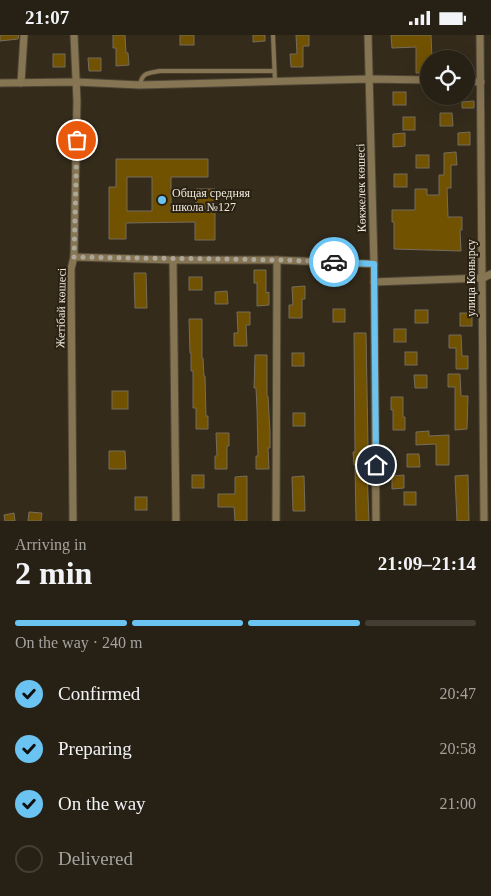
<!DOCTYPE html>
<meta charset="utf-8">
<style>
body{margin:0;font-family:Georgia,serif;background:#2f281d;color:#f1f3f6;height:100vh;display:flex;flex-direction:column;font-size:19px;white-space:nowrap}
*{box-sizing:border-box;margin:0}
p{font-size:16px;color:#a4a3a0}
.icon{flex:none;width:28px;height:28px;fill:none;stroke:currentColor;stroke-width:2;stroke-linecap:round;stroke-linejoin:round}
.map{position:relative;height:486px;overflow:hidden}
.drawer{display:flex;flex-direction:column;background:#272014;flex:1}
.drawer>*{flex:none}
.controls{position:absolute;left:420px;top:15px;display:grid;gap:10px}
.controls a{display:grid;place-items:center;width:55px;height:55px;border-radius:50%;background:#272014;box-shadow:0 5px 20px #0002,0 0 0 1px #433e34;font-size:25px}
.pin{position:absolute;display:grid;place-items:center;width:42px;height:42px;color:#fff;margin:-21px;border:2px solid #fff;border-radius:50%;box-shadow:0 1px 5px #0007}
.courier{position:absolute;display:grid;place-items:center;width:50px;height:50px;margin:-25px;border:4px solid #6ac3f1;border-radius:50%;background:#fff;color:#222;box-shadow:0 1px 6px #0007}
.summary em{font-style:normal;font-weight:800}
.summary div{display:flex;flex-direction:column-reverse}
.summary{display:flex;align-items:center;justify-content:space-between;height:85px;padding:0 15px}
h1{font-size:32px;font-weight:800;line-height:38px}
.bar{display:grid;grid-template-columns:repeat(4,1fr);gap:8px 5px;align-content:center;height:60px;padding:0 15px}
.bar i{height:6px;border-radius:4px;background:#433e34}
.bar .active{background:#6ac3f1}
.bar p{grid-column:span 4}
ol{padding:0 15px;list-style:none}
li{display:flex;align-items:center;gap:15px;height:55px}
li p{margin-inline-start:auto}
li .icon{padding:5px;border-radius:50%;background:#6ac3f1;color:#111;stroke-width:4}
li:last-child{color:#a4a3a0}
li i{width:28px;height:28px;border:2px solid #433e34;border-radius:50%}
.status{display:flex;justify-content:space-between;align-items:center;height:35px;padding:0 25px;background:#272014;direction:ltr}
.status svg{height:14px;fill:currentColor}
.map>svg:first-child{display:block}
</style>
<div class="status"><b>21:07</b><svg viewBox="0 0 49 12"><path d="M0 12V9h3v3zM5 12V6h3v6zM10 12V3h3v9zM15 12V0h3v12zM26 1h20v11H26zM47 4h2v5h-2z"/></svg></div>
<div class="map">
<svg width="491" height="486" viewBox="0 0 491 486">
<rect width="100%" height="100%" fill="#342b1b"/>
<g fill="#715201" stroke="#776d5b" fill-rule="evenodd">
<polygon points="0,0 19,0 18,4 0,6"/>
<polygon points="113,0 125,0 126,18 128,18 129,30 116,31 116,13 113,13"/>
<rect x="180" y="0" width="14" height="10"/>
<polygon points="253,0 265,0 265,6 253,7"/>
<polygon points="296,0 309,0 309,11 303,11 303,32 291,32 290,19 297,19"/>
<polygon points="391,0 431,0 432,24 429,24 429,38 416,38 416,12 392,13"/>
<rect x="53" y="19" width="12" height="13"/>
<polygon points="88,23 101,23 101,36 89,36"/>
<rect x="393" y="57" width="13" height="13"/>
<polygon points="474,66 474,73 462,73 462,67"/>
<polygon points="440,78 452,78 453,91 440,91"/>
<rect x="403" y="82" width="12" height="13"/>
<polygon points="470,97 470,110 458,110 458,98"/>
<polygon points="405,98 405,111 393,112 393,99"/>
<polygon points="456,117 457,130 451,130 451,153 447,153 448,182 462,182 462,195 460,195 461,216 394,214 394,187 392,187 392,175 415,175 415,154 427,154 427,160 439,160 439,140 444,140 444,118"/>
<rect x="416" y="120" width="13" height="13"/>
<path d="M116 124H208V142H171V177H196V154H215V205H195V187L126 188V204H109V152H116ZM127 142H152V176H127Z"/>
<rect x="394" y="139" width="13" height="13"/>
<polygon points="254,235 266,235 266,258 269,257 269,270 257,271 257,248 254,248"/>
<polygon points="134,238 146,238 147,273 135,273"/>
<rect x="189" y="242" width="13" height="13"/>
<polygon points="305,251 305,264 302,264 302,283 289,283 289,270 293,270 292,252"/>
<polygon points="227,256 228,269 215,269 215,257"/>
<rect x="333" y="274" width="12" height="13"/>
<rect x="415" y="275" width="13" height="13"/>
<polygon points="237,277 250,277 250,290 246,290 247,311 234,311 234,298 238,298"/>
<rect x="460" y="278" width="12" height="13"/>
<polygon points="189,284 202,284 202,323 203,323 204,341 205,341 206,381 208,381 208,394 196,394 196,373 193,373 193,336 191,336 191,318 190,318"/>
<rect x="394" y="294" width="12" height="13"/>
<polygon points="354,298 366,298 368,411 366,411 369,486 356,486 355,430 354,430 353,417 355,417"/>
<polygon points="449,300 461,300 462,321 468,321 468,334 456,334 456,313 449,313"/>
<rect x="405" y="317" width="12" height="13"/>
<rect x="292" y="318" width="12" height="13"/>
<polygon points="255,320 267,320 267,361 268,361 270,397 270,413 268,413 269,434 256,434 256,421 258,421 257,374 256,353 254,353"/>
<polygon points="448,339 460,339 461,361 468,361 467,394 455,395 455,352 448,352"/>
<polygon points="414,340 427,340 427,353 415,353"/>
<rect x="112" y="356" width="16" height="18"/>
<polygon points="391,362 403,362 403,382 405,382 405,395 393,395 393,375 391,375"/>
<rect x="293" y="378" width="12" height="13"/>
<polygon points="429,396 429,401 449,400 449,430 436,430 436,409 416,410 416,397"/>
<polygon points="216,398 229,398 229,411 227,411 227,434 215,434 215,421 217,421"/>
<polygon points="109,416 125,416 126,434 109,434"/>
<polygon points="407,419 419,419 420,432 407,432"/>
<rect x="192" y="440" width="12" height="13"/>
<polygon points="404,440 404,453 392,454 392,441"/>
<polygon points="468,440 469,486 457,486 455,441"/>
<polygon points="247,441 247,486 235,486 234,472 218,472 218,459 235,459 235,442"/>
<polygon points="304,441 305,476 293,476 292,442"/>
<rect x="404" y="457" width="12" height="13"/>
<rect x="135" y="462" width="12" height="13"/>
<polygon points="29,477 42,478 41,486 28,486"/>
<polygon points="14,478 15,486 5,486 4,480"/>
</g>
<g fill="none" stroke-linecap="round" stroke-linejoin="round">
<g stroke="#4e4636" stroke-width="5.5">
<g id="service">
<polyline points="273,0 275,46"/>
<path d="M140 50C142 37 149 38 160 36H274"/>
</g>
</g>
<g stroke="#4e4636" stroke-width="9">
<g id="minor">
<polyline points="368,0 374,229 376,486"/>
<polyline points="480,0 484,486"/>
<polyline points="466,46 481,47"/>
<polyline points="0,48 76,47 140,50 369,44 429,45"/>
<polyline points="21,48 24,0"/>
<polyline points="74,222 173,225 277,225 374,229"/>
<polyline points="173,225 176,486"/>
<polyline points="374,247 483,243 491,239"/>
<polyline points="73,486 71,234 74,222 77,66 74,0"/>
<polyline points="276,486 277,225"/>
</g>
</g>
<use href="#service" stroke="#867553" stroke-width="4"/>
<use href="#minor" stroke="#867553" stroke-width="7"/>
</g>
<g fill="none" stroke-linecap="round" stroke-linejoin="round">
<path stroke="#ada69a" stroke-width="5" stroke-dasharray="0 9" d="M77 105 74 222C161 224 247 223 334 227"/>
<polyline stroke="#6ac3f1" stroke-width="6" points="334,227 374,229 376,430"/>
</g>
<circle fill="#6ac3f1" stroke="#2a2112" stroke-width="2" cx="162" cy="165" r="5"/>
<g text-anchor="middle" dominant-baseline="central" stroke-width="4" stroke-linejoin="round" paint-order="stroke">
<g font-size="12" fill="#eee9df" stroke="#2a2112">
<text transform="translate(361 153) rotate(-91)">Көкжелек көшесі</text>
<text transform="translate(471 243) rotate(-90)">улица Конырсу</text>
<text transform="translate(61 273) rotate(-89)">Жетібай көшесі</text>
</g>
<g font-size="12" fill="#eee9df" stroke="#2a2112" text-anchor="start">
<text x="172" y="158">Общая средняя<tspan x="172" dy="14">школа №127</tspan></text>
</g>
</g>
</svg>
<div class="controls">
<a><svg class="icon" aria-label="locate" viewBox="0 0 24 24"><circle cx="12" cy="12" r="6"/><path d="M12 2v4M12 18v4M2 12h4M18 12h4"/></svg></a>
</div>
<div class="pin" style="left:77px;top:105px;background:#ea580c"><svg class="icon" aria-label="bag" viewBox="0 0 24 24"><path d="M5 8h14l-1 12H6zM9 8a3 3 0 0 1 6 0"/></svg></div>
<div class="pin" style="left:376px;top:430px;background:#1f2937"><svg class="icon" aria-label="home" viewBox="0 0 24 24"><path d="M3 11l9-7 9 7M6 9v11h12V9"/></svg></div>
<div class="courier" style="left:334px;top:227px"><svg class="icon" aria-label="car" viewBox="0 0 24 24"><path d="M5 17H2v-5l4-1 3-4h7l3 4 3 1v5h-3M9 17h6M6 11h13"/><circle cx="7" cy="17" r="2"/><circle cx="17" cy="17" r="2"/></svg></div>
</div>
<section class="drawer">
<div class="summary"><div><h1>2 min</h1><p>Arriving in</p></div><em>21:09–21:14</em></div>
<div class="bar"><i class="active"></i><i class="active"></i><i class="active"></i><i></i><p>On the way · 240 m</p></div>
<ol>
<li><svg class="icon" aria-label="check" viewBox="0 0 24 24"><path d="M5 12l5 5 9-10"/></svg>Confirmed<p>20:47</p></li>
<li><svg class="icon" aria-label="check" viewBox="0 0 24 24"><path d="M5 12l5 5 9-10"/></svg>Preparing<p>20:58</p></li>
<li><svg class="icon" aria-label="check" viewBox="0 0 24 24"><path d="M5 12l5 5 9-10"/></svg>On the way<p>21:00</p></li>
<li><i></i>Delivered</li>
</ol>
</section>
